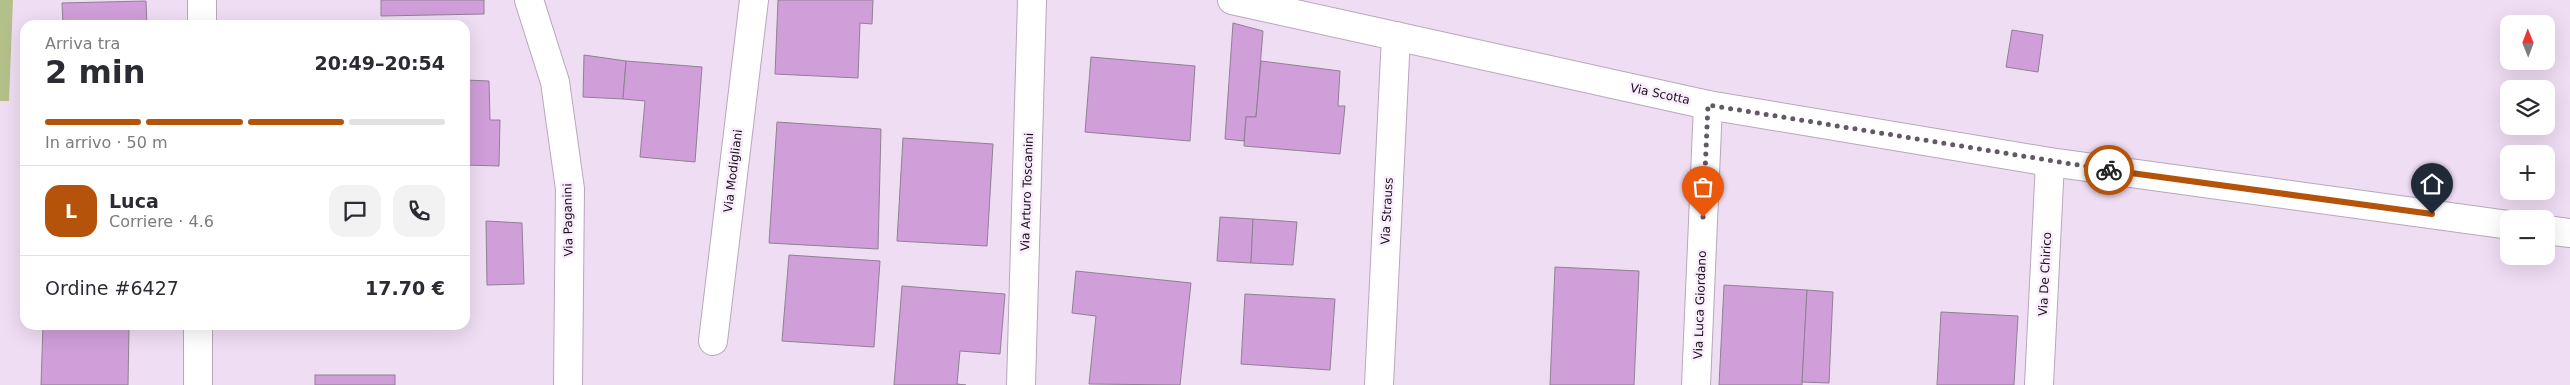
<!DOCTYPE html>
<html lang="it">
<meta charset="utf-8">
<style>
body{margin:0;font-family:"DejaVu Sans",sans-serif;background:#f2f2f3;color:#2b2b33;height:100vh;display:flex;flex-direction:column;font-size:19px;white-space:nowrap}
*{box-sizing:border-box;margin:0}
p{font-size:16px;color:#7c7c81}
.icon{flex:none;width:28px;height:28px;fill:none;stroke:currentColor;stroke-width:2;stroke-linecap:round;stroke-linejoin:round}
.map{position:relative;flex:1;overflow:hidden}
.details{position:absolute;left:20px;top:20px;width:450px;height:310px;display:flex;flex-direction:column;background:#fff;border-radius:15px;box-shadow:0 5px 20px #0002}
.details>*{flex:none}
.needle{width:32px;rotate:359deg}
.buttons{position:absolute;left:2500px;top:15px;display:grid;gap:10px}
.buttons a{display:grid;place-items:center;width:55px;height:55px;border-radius:10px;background:#fff;box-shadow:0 5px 20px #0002;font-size:25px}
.pin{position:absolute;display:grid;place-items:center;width:42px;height:42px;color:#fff;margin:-51px -21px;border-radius:50% 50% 50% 0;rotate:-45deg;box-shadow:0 0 5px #0007}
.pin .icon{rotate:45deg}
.courier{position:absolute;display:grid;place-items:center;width:50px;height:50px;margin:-25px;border:4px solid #b45309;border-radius:50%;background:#fff;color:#222;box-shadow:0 1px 6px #0007}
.summary em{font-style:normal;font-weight:700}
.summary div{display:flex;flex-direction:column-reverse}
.summary{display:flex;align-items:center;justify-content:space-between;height:85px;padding:0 25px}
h1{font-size:32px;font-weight:700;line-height:38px}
.bar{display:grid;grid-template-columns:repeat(4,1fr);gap:8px 5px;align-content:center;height:60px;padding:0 25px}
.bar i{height:6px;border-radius:4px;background:#e1e1e2}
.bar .current{background:#b45309}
.bar p{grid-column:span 4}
.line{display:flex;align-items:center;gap:12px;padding:0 25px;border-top:1px solid #e1e1e2}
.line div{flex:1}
.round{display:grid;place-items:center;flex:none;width:52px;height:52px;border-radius:15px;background:#f2f2f3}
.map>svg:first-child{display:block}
</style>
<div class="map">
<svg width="2570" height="385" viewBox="0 0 2570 385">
<rect width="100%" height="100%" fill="#efddf3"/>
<polygon fill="#b4c08a" points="0,0 13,0 9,101 0,101"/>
<g fill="#d09ed9" stroke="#918094">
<polygon points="381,0 484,0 484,14 381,16"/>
<polygon points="778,0 873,0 872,24 860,23 858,78 775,74"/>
<polygon points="146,1 147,25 63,25 62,3"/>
<polygon points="1233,23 1263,31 1256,117 1246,117 1244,141 1225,139"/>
<polygon points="2012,30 2043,35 2038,72 2006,67"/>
<polygon points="584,55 626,61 623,99 583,97"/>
<polygon points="1091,57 1195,66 1190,141 1085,132"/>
<polygon points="626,61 702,67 695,162 640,157 645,101 623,99"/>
<polygon points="1261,61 1340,71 1338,106 1345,106 1340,154 1244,146 1246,117 1256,117"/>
<polygon points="465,80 489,81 490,120 500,120 499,166 465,165"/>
<polygon points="777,122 881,129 878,249 769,243"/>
<polygon points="903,138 993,144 987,246 897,241"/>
<polygon points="1220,217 1253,219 1251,263 1217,261"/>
<polygon points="1253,219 1297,222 1293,265 1251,263"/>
<polygon points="486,221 522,223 524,284 487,285"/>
<polygon points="789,255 880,261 874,347 782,341"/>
<polygon points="1555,267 1639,271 1634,385 1550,385"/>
<polygon points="1076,271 1191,283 1180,385 1089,384 1096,316 1072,313"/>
<polygon points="1724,285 1807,290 1802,385 1719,385"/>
<polygon points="902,286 1005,294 1000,354 960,351 957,384 966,385 894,385"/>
<polygon points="1807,290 1833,292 1829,383 1802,382"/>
<polygon points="1245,294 1335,299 1330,370 1241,364"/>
<polygon points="1941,312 2018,316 2014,385 1937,385"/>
<polygon points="43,325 139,325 129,327 128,385 41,385"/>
<polygon points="258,325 337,325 337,328 258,327"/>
<rect x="315" y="375" width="80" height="10"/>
</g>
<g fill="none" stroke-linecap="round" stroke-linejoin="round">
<g stroke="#b8a7bb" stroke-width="30">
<g id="minor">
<polyline points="529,0 555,82 570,189 568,385"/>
<polyline points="202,25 202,0"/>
<polyline points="713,341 754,0"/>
<polyline points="198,385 198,325"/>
<polyline points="1021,385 1032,0"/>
<polyline points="1379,385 1396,36"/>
<polyline points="1696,385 1708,105"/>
<polyline points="2039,385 2050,162"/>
</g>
</g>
<g stroke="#b8a7bb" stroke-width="30">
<g id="tertiary">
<polyline points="1232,0 1708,105 2050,162 2509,225"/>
<polyline points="2546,230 2570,233"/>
</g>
</g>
<use href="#minor" stroke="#fff" stroke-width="28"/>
<use href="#tertiary" stroke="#fff" stroke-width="28"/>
</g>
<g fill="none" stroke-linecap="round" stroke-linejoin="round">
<polyline stroke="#635865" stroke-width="5" stroke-dasharray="0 9" points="1703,217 1708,105 2109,170"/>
<polyline stroke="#b45309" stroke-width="6" points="2109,170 2432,214"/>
</g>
<g text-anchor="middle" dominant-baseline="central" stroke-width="5" stroke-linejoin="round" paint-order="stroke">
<g font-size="12" fill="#171118" stroke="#faecfd">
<text transform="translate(1660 94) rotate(12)">Via Scotta</text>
<text transform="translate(733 171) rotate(-83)">Via Modigliani</text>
<text transform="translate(1027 192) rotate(-88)">Via Arturo Toscanini</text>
<text transform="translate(1387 211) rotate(-87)">Via Strauss</text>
<text transform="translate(568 220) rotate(-91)">Via Paganini</text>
<text transform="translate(2045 274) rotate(-87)">Via De Chirico</text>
<text transform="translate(1700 305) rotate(-88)">Via Luca Giordano</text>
</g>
</g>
</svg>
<div class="buttons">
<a><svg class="needle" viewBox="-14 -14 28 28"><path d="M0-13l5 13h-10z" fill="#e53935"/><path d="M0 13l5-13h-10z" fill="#7c7c81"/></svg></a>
<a><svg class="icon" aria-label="layers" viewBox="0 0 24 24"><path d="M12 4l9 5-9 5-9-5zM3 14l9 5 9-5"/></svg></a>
<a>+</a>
<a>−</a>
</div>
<div class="pin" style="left:1703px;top:217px;background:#ea580c"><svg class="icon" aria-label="bag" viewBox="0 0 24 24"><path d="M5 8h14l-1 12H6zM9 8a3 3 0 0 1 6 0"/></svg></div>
<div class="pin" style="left:2432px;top:214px;background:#1f2937"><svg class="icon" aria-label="home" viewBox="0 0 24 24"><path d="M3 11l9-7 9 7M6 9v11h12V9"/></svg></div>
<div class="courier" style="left:2109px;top:170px"><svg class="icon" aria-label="bike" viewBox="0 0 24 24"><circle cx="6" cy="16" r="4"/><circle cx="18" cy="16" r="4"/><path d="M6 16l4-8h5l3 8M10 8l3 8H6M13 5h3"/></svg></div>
<section class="details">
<div class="summary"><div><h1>2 min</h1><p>Arriva tra</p></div><em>20:49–20:54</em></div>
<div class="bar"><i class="current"></i><i class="current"></i><i class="current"></i><i></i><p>In arrivo · 50 m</p></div>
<div class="line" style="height:90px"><b class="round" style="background:#b45309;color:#fff">L</b><div><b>Luca</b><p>Corriere · 4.6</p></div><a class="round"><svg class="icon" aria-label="chat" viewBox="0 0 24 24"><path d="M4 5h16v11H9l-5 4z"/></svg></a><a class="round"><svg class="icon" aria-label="phone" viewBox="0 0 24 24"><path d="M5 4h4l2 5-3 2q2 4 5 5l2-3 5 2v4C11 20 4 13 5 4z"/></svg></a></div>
<div class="line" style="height:65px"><div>Ordine #6427</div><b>17.70 €</b></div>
</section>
</div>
